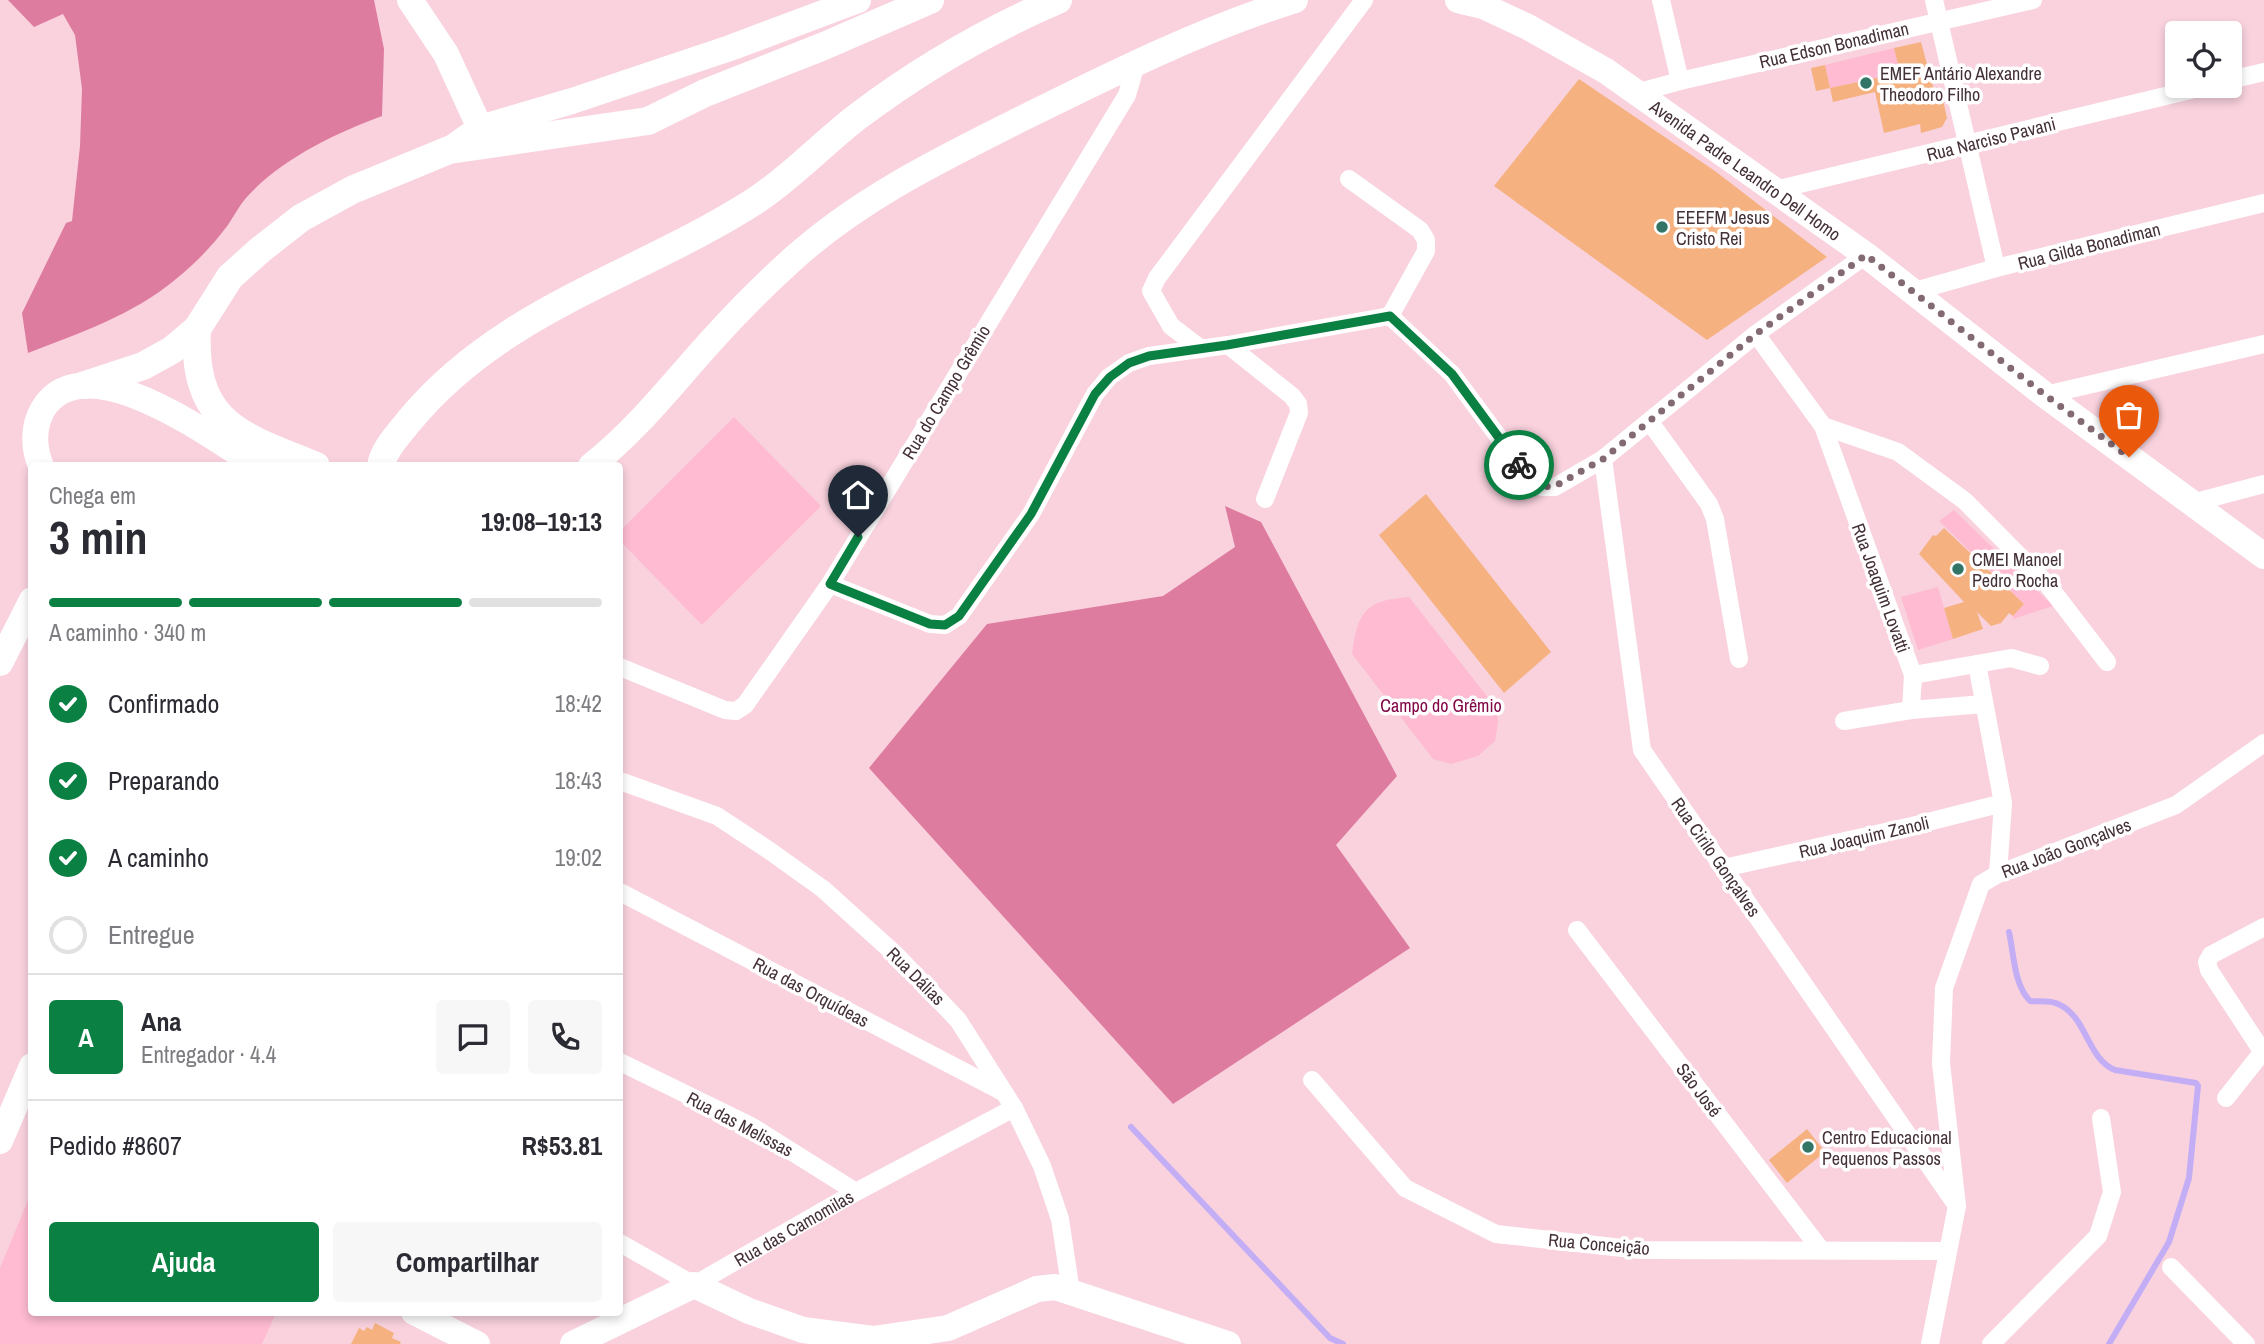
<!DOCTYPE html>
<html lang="pt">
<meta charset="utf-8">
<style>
body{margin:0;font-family:"Archivo Narrow",sans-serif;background:#f7f7f7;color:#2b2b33;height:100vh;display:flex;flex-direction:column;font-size:26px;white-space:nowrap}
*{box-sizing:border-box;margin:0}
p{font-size:23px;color:#7c7c81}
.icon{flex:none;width:38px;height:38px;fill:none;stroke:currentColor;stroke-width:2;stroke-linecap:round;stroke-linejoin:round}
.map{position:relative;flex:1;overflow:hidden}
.details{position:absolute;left:28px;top:462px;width:595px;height:854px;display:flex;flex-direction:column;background:#fff;border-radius:7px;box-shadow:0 4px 10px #0003}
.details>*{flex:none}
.buttons{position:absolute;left:2165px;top:21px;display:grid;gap:14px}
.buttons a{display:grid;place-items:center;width:77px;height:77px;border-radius:7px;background:#fff;box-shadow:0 4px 10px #0003;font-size:35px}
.pin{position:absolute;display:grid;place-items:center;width:60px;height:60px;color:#fff;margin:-72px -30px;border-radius:50% 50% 50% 0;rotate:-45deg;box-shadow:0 0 7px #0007}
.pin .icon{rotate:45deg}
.courier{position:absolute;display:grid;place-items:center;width:70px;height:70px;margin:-35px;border:5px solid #0b8043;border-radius:50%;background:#fff;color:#222;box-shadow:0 2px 9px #0007}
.head em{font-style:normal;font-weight:700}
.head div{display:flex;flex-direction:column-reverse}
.head{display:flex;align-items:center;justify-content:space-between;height:119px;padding:0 21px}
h1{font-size:46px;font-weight:700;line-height:52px}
.bar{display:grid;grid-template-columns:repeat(4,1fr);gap:10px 7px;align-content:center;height:84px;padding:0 21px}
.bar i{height:9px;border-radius:5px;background:#e1e1e2}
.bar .current{background:#0b8043}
.bar p{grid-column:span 4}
.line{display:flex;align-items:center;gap:18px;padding:0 21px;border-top:2px solid #e1e1e2}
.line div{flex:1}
.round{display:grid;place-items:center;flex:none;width:74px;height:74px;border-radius:7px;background:#f7f7f7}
ol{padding:0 21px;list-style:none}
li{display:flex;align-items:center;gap:21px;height:77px}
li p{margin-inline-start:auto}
li .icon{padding:7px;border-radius:50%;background:#0b8043;color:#fff;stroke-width:4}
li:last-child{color:#7c7c81}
li i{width:38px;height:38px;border:4px solid #e1e1e2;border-radius:50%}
.cta{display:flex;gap:14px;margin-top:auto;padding:14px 21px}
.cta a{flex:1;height:80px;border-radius:7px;background:#0b8043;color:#fff;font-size:28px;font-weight:700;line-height:80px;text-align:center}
.cta a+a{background:#f7f7f7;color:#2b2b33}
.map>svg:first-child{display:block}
</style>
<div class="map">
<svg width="2264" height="1344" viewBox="0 0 2264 1344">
<rect width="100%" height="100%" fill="#f9d2de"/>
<g fill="#febbd1">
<polygon points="1894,48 1900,73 1830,88 1825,65"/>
<polygon points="734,417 821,506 702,625 620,541 620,531"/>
<polygon points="1954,510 2053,606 2013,619 2013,616 2024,604 1939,521"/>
<polygon points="1938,587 1953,639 1918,650 1901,597"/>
<path d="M1409 597 1497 709 1498 722 1495 741 1478 756 1451 764 1433 759 1352 654C1357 613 1365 600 1409 597Z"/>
<polygon points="31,1193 32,1312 276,1313 262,1344 0,1344 0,1268"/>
</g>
<g fill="#de7c9f">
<path d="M8 0H374L384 49 382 116C334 134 281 159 246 198 239 206 234 216 228 225 213 245 196 263 176 279 133 315 80 333 28 353L22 313 66 223 72 221 80 146 82 89 75 35 63 14 34 27Z"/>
<polygon points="1225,506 1261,522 1397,776 1336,845 1410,948 1173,1104 869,768 987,624 1163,596 1235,547"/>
</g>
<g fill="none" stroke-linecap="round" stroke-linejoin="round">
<g stroke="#c3aef5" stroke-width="6">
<path d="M2009 932C2014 955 2014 985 2030 1001 2039 1002 2050 1000 2058 1004 2087 1016 2087 1059 2115 1070L2196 1083 2198 1086 2189 1178 2169 1242 2109 1344"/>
<polyline points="1131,1127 1330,1338 1343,1344"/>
</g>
</g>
<g fill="#f5b280">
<polygon points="1921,42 1937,101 1943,100 1947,118 1942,127 1921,133 1920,124 1884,133 1875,92 1833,102 1830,88 1900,73 1894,48"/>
<polygon points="1825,65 1830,88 1816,91 1811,68"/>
<polygon points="1579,79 1715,171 1827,257 1707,340 1494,186"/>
<polygon points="1426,494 1551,652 1504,693 1379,535"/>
<polygon points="1944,528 2024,604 2013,616 2009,613 2001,623 1991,626 1977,612 1983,629 1953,639 1944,608 1964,602 1919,554 1933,535 1936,536"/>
<polygon points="1807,1129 1825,1152 1787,1183 1769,1160"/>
<polygon points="375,1323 394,1333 392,1338 401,1342 400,1344 351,1344 359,1328 364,1331 367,1327 372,1330"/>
</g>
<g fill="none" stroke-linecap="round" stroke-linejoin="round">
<g stroke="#fff" stroke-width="18">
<polyline points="1661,0 1680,81"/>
<polyline points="1934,0 1996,268"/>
<polyline points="2230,80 2264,72"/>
<polyline points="1636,93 1680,81 2033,0"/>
<polyline points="1349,179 1420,230 1426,240 1426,251 1390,316"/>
<polyline points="1775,190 2207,86"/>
<polyline points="1915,291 1996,268 2264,203"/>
<polyline points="1756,334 1823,426 1913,675 2011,658 2040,666"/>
<polyline points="1228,345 1292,396 1298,404 1299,413 1265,499"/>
<polyline points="1201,349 1171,326 1151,291 1157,278 1364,0"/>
<polyline points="2045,395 2264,344"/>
<polyline points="1650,422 1709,504 1715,519 1739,659"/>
<polyline points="1823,426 1898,452 1965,501 2048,585 2107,662"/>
<polyline points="1603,459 1642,750 1957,1206"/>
<polyline points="2192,503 2264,484"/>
<polyline points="830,584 930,624 945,625 959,616 1031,514 1095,394 1109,377 1129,363 1149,356 1228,345 1390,316 1452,374 1531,481 1542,487 1555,487 1603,459 1756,334 1866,255"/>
<polyline points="1977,664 2003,803 1998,874"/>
<polyline points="620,667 725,710 736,711 745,705 830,584 1127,95 1137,61"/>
<polyline points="1911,710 1913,675"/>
<polyline points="1844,721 1911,710 1984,704"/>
<polyline points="620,781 717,816 770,851 823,889 896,955 958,1020 1014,1108 1042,1166 1060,1219 1071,1292"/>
<polyline points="1724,868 1912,826 2003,803"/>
<polyline points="620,892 1003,1092"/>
<polyline points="1577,930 1821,1250"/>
<polyline points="2262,1051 2209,970 2207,962 2211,955 2264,927"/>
<polyline points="620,1062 751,1126 856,1192"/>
<polyline points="1312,1080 1405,1188 1496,1234 1641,1250 1946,1251"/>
<polyline points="2226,1098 2264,1050"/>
<path id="s1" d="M620 1243 694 1285 856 1192 1014 1108"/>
<polyline points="2171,1267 2246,1344"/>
<polyline points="1930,1344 1957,1206 1941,1063 1944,988 1981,884 1998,874 2176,805 2264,743"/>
<polyline points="1991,1344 2098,1236 2112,1192 2101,1118"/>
</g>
<g stroke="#fff" stroke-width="26">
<polyline points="410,0 446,54 480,128"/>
<path id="s2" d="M1458 0 1483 6 1528 27 1606 71 1866 255 2045 395 2264 556"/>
<polyline points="449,150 480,128 572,101 730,48 858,0"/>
<path d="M41 466C33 447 33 426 43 409 85 341 214 439 258 466"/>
<path d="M591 466C638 429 672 384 712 340 738 311 765 284 794 258 862 197 942 159 1023 118 1112 74 1200 30 1295 0"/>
<polyline points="0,663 32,600"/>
<polyline points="0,1141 32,1066"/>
<polyline points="414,1312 477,1344"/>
<polyline points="573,1344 694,1285 749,1311 803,1330 873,1339 948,1328 1037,1289 1055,1287 1228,1344"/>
</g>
<g stroke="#fff" stroke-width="28">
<path d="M197 329C192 425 241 435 316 466"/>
<polyline points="85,385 143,366 172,350 197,329 230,277 260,250 301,218 352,190 449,150 648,121 705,93 824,46 930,0"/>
<path d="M381 466C383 450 399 434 409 421 501 309 638 276 755 201 792 177 822 144 857 117 919 70 986 31 1058 0"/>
</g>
</g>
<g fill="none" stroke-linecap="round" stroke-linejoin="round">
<polyline stroke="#836971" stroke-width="7" stroke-dasharray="0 12.6" points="1519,465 1531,481 1542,487 1555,486 1603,459 1756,334 1866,255 2045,395 2129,457"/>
<polyline stroke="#0b8043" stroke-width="9" points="858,537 830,584 930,624 945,625 959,616 1031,514 1095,394 1110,377 1129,363 1149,356 1227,345 1390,316 1452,374 1519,465"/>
</g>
<g fill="#327567" stroke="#fff" stroke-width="2.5">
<circle cx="1866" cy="83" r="7"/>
<circle cx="1662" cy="227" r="7"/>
<circle cx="1958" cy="569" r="7"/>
<circle cx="1808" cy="1147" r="7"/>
</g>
<g text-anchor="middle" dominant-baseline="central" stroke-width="7" stroke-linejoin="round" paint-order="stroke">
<g font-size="18" fill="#443137" stroke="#fff">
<text transform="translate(1834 45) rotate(-13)">Rua Edson Bonadiman</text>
<text transform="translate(1991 139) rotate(-14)">Rua Narciso Pavani</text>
<text stroke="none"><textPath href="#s2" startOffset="336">Avenida Padre Leandro Dell Homo</textPath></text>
<text transform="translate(2089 246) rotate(-14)">Rua Gilda Bonadiman</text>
<text transform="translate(946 392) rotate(-59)">Rua do Campo Grêmio</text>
<text transform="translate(1881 588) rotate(70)">Rua Joaquim Lovatti</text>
<text transform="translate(1864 837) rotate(-13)">Rua Joaquim Zanoli</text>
<text transform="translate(2066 848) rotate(-21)">Rua João Gonçalves</text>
<text transform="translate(1716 857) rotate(55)">Rua Cirilo Gonçalves</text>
<text transform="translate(916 976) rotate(45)">Rua Dálias</text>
<text transform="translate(811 992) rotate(28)">Rua das Orquídeas</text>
<text transform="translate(1699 1090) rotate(53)">São José</text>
<text transform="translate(740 1124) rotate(28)">Rua das Melissas</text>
<text stroke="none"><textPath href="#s1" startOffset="200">Rua das Camomilas</textPath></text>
<text transform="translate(1599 1244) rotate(5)">Rua Conceição</text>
</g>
<g font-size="18" fill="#443137" stroke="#fff" text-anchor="start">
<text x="1880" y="73">EMEF Antário Alexandre<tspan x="1880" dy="21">Theodoro Filho</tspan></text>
<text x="1676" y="217">EEEFM Jesus<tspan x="1676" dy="21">Cristo Rei</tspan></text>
<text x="1972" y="559">CMEI Manoel<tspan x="1972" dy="21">Pedro Rocha</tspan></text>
<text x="1822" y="1137">Centro Educacional<tspan x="1822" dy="21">Pequenos Passos</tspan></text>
</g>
<g font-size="18" fill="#820747" stroke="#fff">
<text x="1441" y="705">Campo do Grêmio</text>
</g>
</g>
</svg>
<div class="buttons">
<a><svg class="icon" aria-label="locate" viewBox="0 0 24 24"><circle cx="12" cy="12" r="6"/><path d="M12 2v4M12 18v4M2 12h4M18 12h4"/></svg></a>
</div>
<div class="pin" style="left:2129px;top:457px;background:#ea580c"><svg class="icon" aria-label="bag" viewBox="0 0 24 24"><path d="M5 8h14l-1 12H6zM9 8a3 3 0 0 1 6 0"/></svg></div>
<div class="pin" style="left:858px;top:537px;background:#1f2937"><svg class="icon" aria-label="home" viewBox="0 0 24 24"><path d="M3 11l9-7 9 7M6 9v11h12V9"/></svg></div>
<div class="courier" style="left:1519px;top:465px"><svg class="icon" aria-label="bike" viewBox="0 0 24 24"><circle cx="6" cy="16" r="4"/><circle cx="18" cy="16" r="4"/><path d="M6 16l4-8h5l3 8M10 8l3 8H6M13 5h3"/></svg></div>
<section class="details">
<div class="head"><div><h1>3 min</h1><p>Chega em</p></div><em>19:08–19:13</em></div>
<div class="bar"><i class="current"></i><i class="current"></i><i class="current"></i><i></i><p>A caminho · 340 m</p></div>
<ol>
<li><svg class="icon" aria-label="check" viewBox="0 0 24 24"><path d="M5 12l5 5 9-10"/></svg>Confirmado<p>18:42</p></li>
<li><svg class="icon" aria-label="check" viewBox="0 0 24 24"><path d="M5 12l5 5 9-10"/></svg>Preparando<p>18:43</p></li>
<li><svg class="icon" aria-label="check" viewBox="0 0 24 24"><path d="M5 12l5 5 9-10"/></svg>A caminho<p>19:02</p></li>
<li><i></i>Entregue</li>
</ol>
<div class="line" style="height:126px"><b class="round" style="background:#0b8043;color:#fff">A</b><div><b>Ana</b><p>Entregador · 4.4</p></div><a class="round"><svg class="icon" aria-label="chat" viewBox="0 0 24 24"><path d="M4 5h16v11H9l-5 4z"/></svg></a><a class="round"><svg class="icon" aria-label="phone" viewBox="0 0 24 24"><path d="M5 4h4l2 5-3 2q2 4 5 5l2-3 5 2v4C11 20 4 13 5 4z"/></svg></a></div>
<div class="line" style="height:91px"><div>Pedido #8607</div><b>R$53.81</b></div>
<div class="cta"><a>Ajuda</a><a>Compartilhar</a></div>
</section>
</div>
